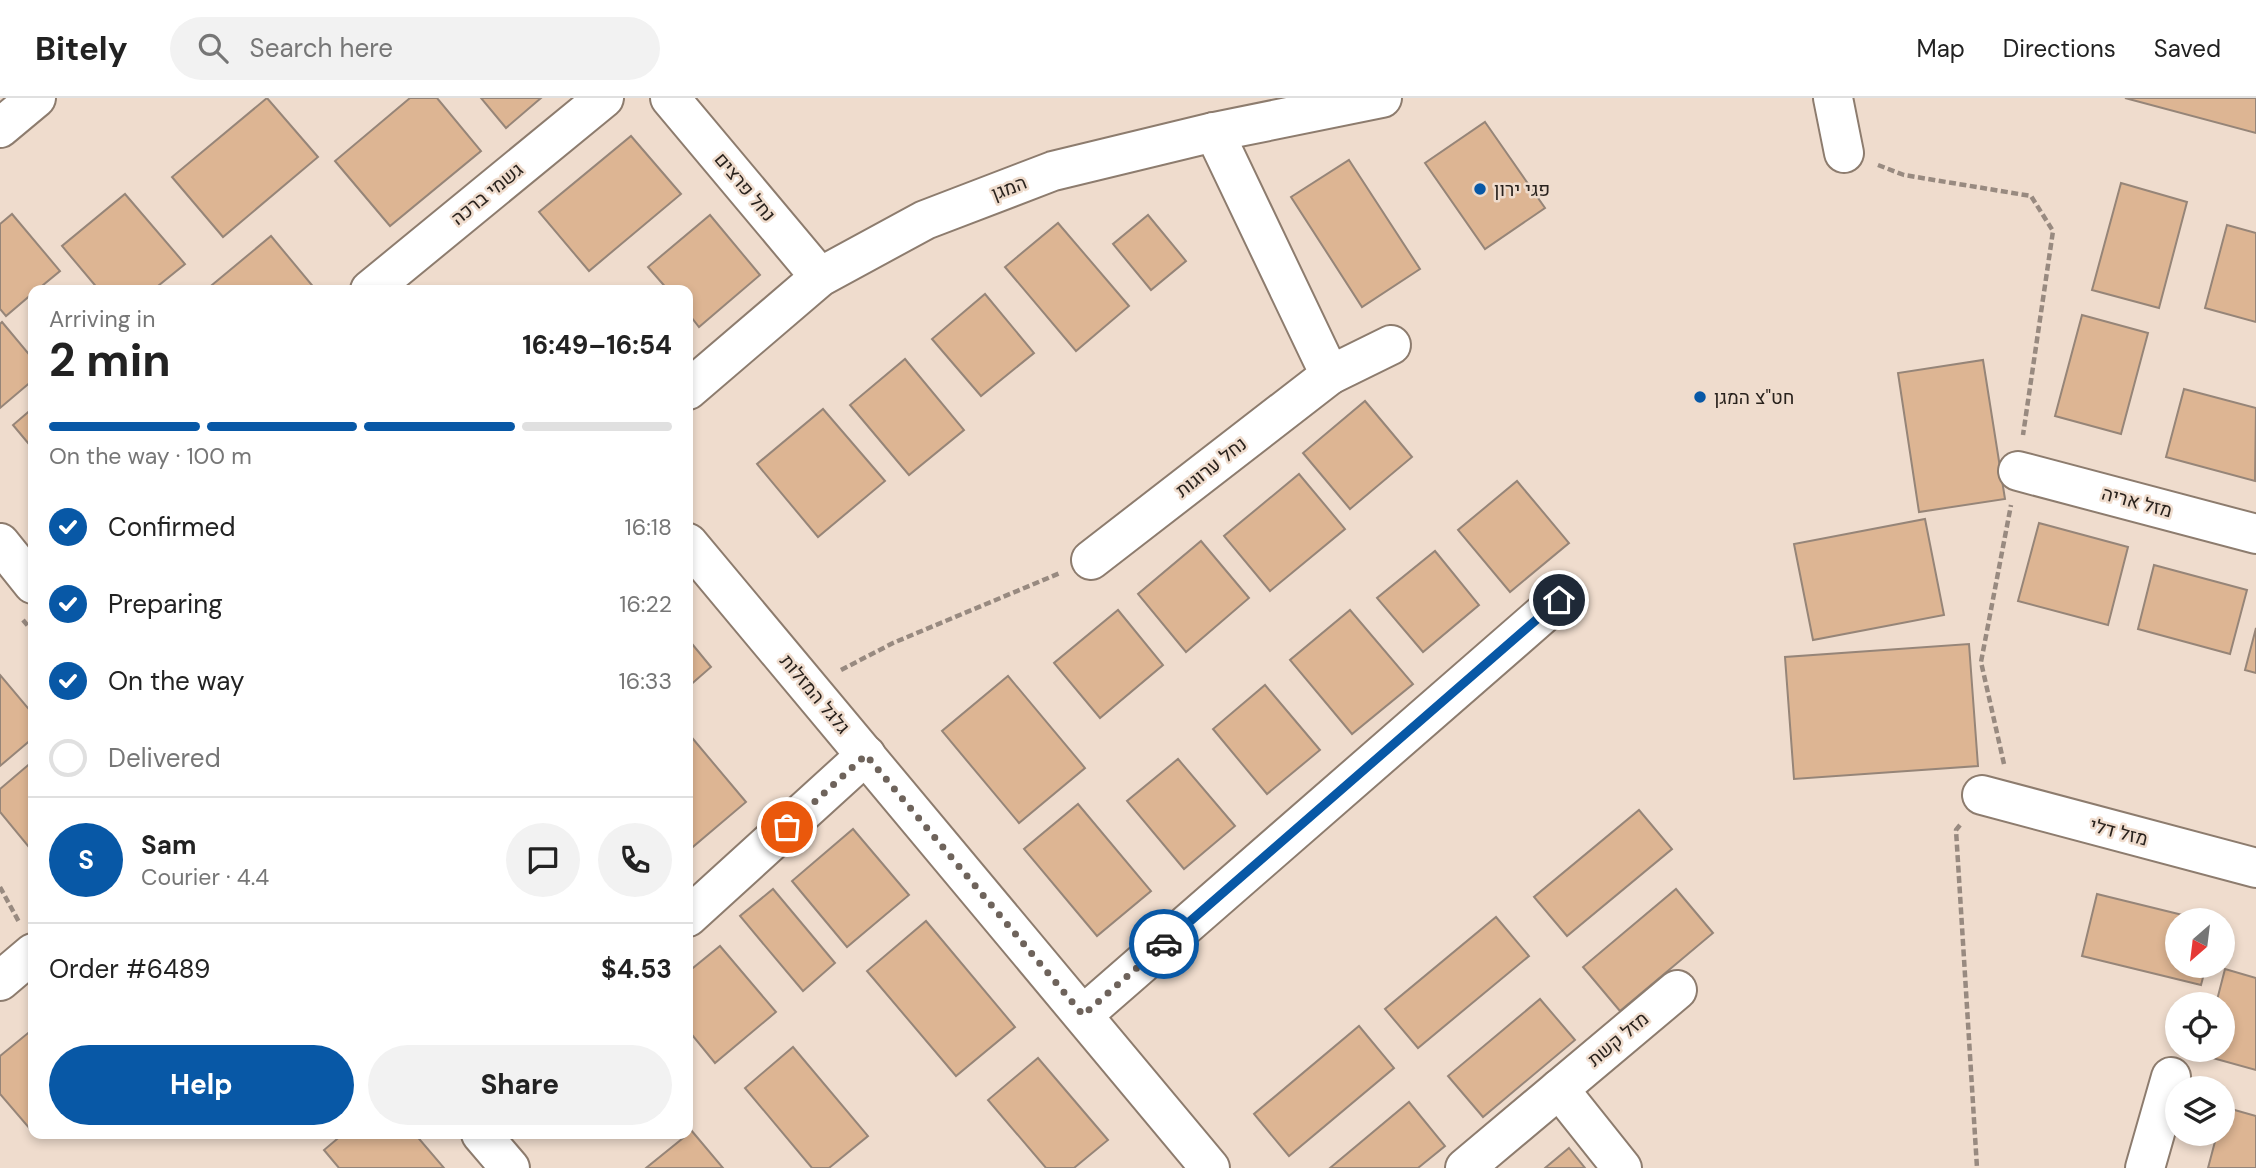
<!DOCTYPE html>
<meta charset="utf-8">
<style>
body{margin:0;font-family:"DM Sans",Heebo,sans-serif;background:#f2f2f2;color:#222;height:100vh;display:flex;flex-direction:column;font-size:26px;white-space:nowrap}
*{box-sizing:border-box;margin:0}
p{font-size:23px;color:#767676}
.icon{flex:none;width:38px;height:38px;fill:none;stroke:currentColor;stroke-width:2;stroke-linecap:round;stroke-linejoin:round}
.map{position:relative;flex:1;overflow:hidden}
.details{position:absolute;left:28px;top:187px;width:665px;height:854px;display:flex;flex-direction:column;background:#fff;border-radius:14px;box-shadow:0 4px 10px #0003}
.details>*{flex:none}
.needle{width:46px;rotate:208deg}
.fabs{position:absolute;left:2165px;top:810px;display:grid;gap:14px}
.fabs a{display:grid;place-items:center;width:70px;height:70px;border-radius:50%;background:#fff;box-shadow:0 4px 10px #0003;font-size:35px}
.pin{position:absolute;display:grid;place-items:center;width:60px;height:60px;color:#fff;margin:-30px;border:4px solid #fff;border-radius:50%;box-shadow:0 2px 7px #0007}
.courier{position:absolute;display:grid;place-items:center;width:70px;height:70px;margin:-35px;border:5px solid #0858a6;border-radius:50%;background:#fff;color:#222;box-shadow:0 2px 9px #0007}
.summary em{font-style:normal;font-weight:700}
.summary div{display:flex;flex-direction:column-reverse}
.summary{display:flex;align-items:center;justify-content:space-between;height:119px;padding:0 21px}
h1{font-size:46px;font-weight:700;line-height:52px}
.bar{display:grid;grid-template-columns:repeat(4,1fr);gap:10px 7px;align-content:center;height:84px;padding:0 21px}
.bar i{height:9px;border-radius:5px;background:#e0e0e0}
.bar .current{background:#0858a6}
.bar p{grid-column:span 4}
.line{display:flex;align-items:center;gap:18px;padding:0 21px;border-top:2px solid #e0e0e0}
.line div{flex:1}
.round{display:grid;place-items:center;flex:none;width:74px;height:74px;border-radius:37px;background:#f2f2f2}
ol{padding:0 21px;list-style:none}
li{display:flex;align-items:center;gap:21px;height:77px}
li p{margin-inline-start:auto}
li .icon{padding:7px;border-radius:50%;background:#0858a6;color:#fff;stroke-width:4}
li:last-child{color:#767676}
li i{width:38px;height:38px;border:4px solid #e0e0e0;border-radius:50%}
.primary-button{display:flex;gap:14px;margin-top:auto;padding:14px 21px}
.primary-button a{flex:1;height:80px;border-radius:42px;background:#0858a6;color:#fff;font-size:28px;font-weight:700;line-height:80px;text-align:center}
.primary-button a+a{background:#f2f2f2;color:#222}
header{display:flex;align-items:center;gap:42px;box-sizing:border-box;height:98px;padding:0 35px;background:#fff;border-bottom:2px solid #e0e0e0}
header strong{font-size:33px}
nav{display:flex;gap:38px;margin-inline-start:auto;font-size:24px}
.search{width:490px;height:63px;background:#f2f2f2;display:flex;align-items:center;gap:18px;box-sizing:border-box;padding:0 24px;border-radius:38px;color:#767676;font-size:26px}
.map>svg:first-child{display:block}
</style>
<header>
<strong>Bitely</strong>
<div class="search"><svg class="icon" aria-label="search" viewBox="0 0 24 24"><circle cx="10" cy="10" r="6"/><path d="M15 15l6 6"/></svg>Search here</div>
<nav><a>Map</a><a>Directions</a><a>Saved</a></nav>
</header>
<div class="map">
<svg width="2256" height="1070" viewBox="0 0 2256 1070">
<rect width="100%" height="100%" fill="#efdccd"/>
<g fill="#ddb593" stroke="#968578" stroke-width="2">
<polygon points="267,0 318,59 223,139 172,79"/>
<polygon points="410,0 437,0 481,53 390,128 335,63"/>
<polygon points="481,0 541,0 506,30"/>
<polygon points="2125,0 2256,0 2256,35"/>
<polygon points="1485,24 1545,110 1485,151 1425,65"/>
<polygon points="631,38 681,96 589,173 539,114"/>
<polygon points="1349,62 1420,171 1362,209 1291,99"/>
<polygon points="2121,85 2187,104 2159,210 2092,192"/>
<polygon points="125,96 185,166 153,192 99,192 62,148"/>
<polygon points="12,116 60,173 37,192 33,192 33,195 6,218 0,211 0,126"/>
<polygon points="710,117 760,177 699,229 688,215 688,192 668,192 648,169"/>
<polygon points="1148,117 1186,163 1151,192 1113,146"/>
<polygon points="1058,125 1129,208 1076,253 1005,169"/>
<polygon points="2227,127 2256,135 2256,224 2205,210"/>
<polygon points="271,138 316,192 206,192"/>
<polygon points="985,196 1034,255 981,298 932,241"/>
<polygon points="2082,217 2148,235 2121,336 2055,318"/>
<polygon points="2,224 33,261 33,282 0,310 0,226"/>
<polygon points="905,261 964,332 909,377 850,307"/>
<polygon points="1983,262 2005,401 1919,414 1898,275"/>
<polygon points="2184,291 2256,310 2255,383 2166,359"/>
<polygon points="1365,303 1412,359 1350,411 1303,355"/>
<polygon points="33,310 33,351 13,327"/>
<polygon points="823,311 885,383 818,439 757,366"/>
<polygon points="1299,376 1345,431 1270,493 1224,438"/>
<polygon points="1517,383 1569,445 1510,494 1458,432"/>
<polygon points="1925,421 1944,517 1813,542 1794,446"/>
<polygon points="2039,425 2128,449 2108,527 2018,503"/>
<polygon points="1201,443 1249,500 1186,554 1138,496"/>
<polygon points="1435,453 1479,507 1423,554 1377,500"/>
<polygon points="2154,467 2247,492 2230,556 2138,531"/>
<polygon points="1118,512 1163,567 1100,620 1054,565"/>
<polygon points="1350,512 1413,586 1352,636 1290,562"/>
<polygon points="2256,530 2256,575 2245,572"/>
<polygon points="688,541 711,569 688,589"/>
<polygon points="1969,546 1978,668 1794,681 1785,559"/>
<polygon points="0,577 33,616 33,640 0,668"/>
<polygon points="1008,578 1085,670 1019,725 942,633"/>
<polygon points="1265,587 1320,652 1267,696 1213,631"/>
<polygon points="688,635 746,704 688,753"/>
<polygon points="1178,661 1235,728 1184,771 1127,703"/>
<polygon points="33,663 33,754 0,714 0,691"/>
<polygon points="1078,706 1151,793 1097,838 1024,751"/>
<polygon points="1639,712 1672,751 1567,838 1534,799"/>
<polygon points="853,731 909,797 847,849 792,783"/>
<polygon points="773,791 835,865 803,893 740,818"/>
<polygon points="1676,791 1713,835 1620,913 1583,869"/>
<polygon points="2097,796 2203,822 2177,822 2177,868 2206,868 2201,887 2082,858"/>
<polygon points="1496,819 1529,858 1418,950 1385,911"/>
<polygon points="926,823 1015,929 956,978 867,873"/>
<polygon points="720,848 776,914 715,965 688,932 688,874"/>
<polygon points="2225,871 2256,880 2256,972 2202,957 2204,952 2222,952 2222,906 2216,906"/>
<polygon points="1540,901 1575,942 1483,1019 1448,978"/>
<polygon points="1359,928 1394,970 1289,1058 1254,1016"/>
<polygon points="33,931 33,1029 30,1031 0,996 0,958"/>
<polygon points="793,949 868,1038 829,1070 812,1070 745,990"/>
<polygon points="1038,960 1108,1042 1074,1070 1046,1070 988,1002"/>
<polygon points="1409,1004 1445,1048 1418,1070 1330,1070"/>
<polygon points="2224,1009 2256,1018 2256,1070 2208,1070 2217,1036 2222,1036"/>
<polygon points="691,1032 723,1070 646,1070 688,1036"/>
<polygon points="343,1036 415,1036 444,1070 339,1070 324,1052"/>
<polygon points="1569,1050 1585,1070 1545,1070"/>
</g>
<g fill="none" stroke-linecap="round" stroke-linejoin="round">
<g stroke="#8d7c6e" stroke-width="42">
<g id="minor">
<polyline points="670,0 820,179"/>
<polyline points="1833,0 1844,55"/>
<polyline points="0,30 36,0"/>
<polyline points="370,192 604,0"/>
<polyline points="1330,277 1391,247"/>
<polyline points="688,292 820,179 925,122 1053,73 1214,34 1382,0"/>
<polyline points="2018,373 2256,436"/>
<polyline points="0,445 33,486"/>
<polyline points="688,445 1210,1070"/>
<polyline points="1091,462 1330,277 1214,34"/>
<polyline points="1982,697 2256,770"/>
<polyline points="688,819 866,657"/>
<polyline points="0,883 33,855"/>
<polyline points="1083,917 1559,502"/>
<polyline points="1559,991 1622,1070"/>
<polyline points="481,1036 510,1070"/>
<polyline points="1465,1070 1677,892"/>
<polyline points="2145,1070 2171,979"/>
</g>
</g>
<g stroke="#988a80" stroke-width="4.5" stroke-dasharray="7 3.5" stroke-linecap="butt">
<polyline points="1878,67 1904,77 2031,98 2053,133 2023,337"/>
<polyline points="23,522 33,534"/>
<polyline points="841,572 893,545 1060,475"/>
<polyline points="2004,666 1981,564 2011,407"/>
<polyline points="1960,727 1956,732 1977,1070"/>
<polyline points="0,789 19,824"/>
</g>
<use href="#minor" stroke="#fff" stroke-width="38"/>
</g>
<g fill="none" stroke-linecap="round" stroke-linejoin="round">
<polyline stroke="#6e635b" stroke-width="7" stroke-dasharray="0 12.6" points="787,729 866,657 1083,917 1164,846"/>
<polyline stroke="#0858a6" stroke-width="9" points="1164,846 1559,502"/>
</g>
<g fill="#0858a6" stroke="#efdccd" stroke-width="2.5">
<circle cx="1480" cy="91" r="7"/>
<circle cx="1700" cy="299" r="7"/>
</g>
<g text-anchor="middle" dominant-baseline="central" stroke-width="5" stroke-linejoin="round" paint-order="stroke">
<g font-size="19" fill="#29221d" stroke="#efdccd">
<text transform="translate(745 89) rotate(50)">נחל פרצים</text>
<text transform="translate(1009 90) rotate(-21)">המגן</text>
<text transform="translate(487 96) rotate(-39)">גשמי ברכה</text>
<text transform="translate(1211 369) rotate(-38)">נחל ערוגות</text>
<text transform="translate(2137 404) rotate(15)">מזל אריה</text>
<text transform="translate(815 596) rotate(50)">גלגל המזלות</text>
<text transform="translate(2119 734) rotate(15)">מזל דלי</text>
<text transform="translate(1618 941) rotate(-40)">מזל קשת</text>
</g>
<g font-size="19" fill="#29221d" stroke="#efdccd" text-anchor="start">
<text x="1494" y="91">פגי ירון</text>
<text x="1714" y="299">חט"צ המגן</text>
</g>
</g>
</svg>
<div class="fabs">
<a><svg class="needle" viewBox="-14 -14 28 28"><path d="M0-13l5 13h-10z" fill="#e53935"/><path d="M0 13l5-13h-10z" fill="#767676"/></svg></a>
<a><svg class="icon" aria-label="locate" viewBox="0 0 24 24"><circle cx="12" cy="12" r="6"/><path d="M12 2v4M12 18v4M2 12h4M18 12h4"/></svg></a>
<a><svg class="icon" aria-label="layers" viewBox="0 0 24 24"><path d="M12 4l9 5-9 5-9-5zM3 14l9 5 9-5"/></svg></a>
</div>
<div class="pin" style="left:787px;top:729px;background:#ea580c"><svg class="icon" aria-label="bag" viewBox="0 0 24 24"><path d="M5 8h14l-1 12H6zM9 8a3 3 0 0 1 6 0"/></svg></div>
<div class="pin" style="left:1559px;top:502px;background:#1f2937"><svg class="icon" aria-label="home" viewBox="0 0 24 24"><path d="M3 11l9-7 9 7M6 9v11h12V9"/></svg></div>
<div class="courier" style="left:1164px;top:846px"><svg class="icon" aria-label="car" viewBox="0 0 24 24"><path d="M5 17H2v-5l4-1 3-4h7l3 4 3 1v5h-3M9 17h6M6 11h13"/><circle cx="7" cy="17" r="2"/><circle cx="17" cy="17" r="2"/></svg></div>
<section class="details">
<div class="summary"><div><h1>2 min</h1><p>Arriving in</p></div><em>16:49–16:54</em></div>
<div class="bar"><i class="current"></i><i class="current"></i><i class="current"></i><i></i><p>On the way · 100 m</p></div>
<ol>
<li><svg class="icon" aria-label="check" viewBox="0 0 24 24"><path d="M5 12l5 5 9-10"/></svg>Confirmed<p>16:18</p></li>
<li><svg class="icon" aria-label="check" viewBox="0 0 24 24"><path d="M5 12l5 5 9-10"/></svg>Preparing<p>16:22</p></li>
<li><svg class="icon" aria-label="check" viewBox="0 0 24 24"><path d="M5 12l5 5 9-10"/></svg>On the way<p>16:33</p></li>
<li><i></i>Delivered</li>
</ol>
<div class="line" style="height:126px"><b class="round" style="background:#0858a6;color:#fff">S</b><div><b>Sam</b><p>Courier · 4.4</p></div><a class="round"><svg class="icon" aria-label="chat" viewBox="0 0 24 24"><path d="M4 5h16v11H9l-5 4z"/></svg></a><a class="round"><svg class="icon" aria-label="phone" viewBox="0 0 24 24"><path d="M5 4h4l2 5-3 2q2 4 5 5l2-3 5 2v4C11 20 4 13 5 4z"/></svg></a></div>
<div class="line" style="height:91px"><div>Order #6489</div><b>$4.53</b></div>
<div class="primary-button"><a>Help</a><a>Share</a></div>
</section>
</div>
